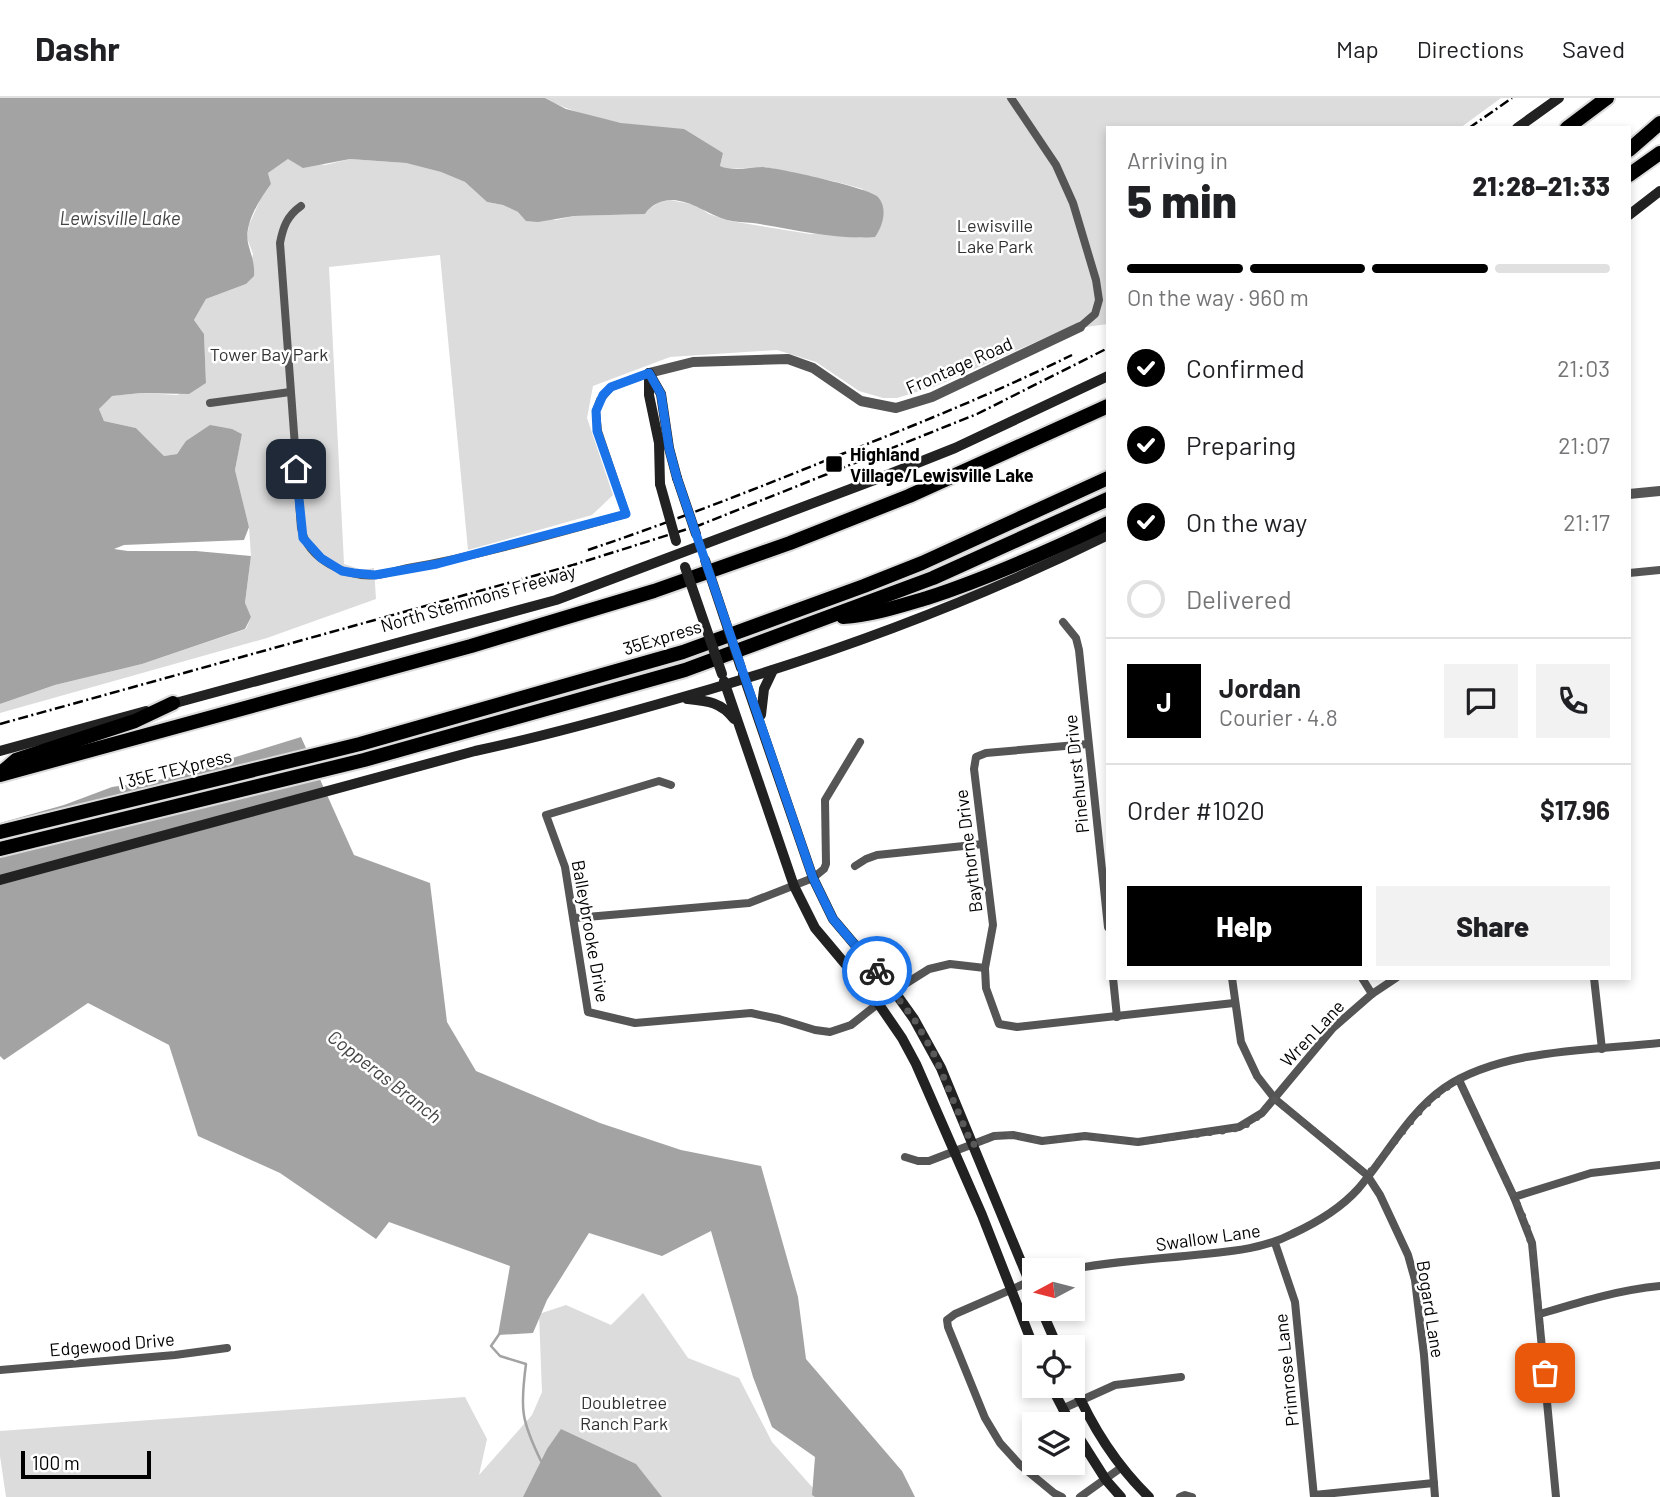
<!DOCTYPE html>
<meta charset="utf-8">
<style>
body{margin:0;font-family:Barlow,sans-serif;background:#f2f2f2;color:#202124;height:100vh;display:flex;flex-direction:column;font-size:26px;white-space:nowrap}
*{box-sizing:border-box;margin:0}
p{font-size:23px;color:#757577}
.icon{flex:none;width:38px;height:38px;fill:none;stroke:currentColor;stroke-width:2;stroke-linecap:round;stroke-linejoin:round}
.map{position:relative;flex:1;overflow:hidden}
.panel{position:absolute;left:1106px;top:28px;width:525px;height:854px;display:flex;flex-direction:column;background:#fff;border-radius:0px;box-shadow:0 4px 10px #0003}
.panel>*{flex:none}
.needle{width:46px;rotate:263deg}
.controls{position:absolute;left:1022px;top:1160px;display:grid;gap:14px}
.controls a{display:grid;place-items:center;width:63px;height:63px;border-radius:0px;background:#fff;box-shadow:0 4px 10px #0003;font-size:35px}
.scale{position:absolute;left:21px;bottom:18px;width:130px;box-sizing:border-box;padding-left:7px;border:4px solid #000;border-top:0;font-size:19px;line-height:24px;white-space:nowrap;color:#000;-webkit-text-stroke:5px #fff;paint-order:stroke}
.pin{position:absolute;display:grid;place-items:center;width:60px;height:60px;color:#fff;margin:-30px;border-radius:14px;box-shadow:0 4px 10px #0006}
.courier{position:absolute;display:grid;place-items:center;width:70px;height:70px;margin:-35px;border:5px solid #1a73e8;border-radius:50%;background:#fff;color:#222;box-shadow:0 2px 9px #0007}
.summary em{font-style:normal;font-weight:800}
.summary div{display:flex;flex-direction:column-reverse}
.summary{display:flex;align-items:center;justify-content:space-between;height:119px;padding:0 21px}
h1{font-size:46px;font-weight:800;line-height:52px}
.bar{display:grid;grid-template-columns:repeat(4,1fr);gap:10px 7px;align-content:center;height:84px;padding:0 21px}
.bar i{height:9px;border-radius:5px;background:#e0e0e0}
.bar .active{background:#000}
.bar p{grid-column:span 4}
.line{display:flex;align-items:center;gap:18px;padding:0 21px;border-top:2px solid #e0e0e0}
.line div{flex:1}
.round{display:grid;place-items:center;flex:none;width:74px;height:74px;border-radius:0px;background:#f2f2f2}
ol{padding:0 21px;list-style:none}
li{display:flex;align-items:center;gap:21px;height:77px}
li p{margin-inline-start:auto}
li .icon{padding:7px;border-radius:50%;background:#000;color:#fff;stroke-width:4}
li:last-child{color:#757577}
li i{width:38px;height:38px;border:4px solid #e0e0e0;border-radius:50%}
.primary-button{display:flex;gap:14px;margin-top:auto;padding:14px 21px}
.primary-button a{flex:1;height:80px;border-radius:0px;background:#000;color:#fff;font-size:28px;font-weight:800;line-height:80px;text-align:center}
.primary-button a+a{background:#f2f2f2;color:#202124}
header{display:flex;align-items:center;gap:42px;box-sizing:border-box;height:98px;padding:0 35px;background:#fff;border-bottom:2px solid #e0e0e0}
header strong{font-size:33px}
nav{display:flex;gap:38px;margin-inline-start:auto;font-size:24px}
.map>svg:first-child{display:block}
</style>
<header>
<strong>Dashr</strong>
<nav><a>Map</a><a>Directions</a><a>Saved</a></nav>
</header>
<div class="map">
<svg width="1660" height="1399" viewBox="0 0 1660 1399">
<rect width="100%" height="100%" fill="#fff"/>
<g fill="#dcdcdc">
<path d="M545 0H1501L1460 30H1108V226L1063 232 936 288 897 300H883L859 293 816 264 777 252 670 259 593 288 587 320 613 397 592 417 468 452 440 157 329 169 344 466 362 472 374 470 376 501 267 540 0 615V606L55 587 142 566 246 531 251 519 245 506 251 458 249 429 235 372 242 336C218 322 192 335 177 356L164 358 136 330 104 323 99 311 111 298 141 295 177 297 206 285 204 236 194 222 206 201 246 186 253 156 247 140 249 127 261 100 271 86 268 75 288 61 325 67 350 61 406 65 441 74 465 84 487 104 503 107 518 114 556 122 574 118 645 116 650 110 660 104 670 102 696 107 709 116 730 123 810 136 824 135 863 140V91L837 84 765 69 727 71 720 68 723 55C668 24 600 31 545 0Z"/>
<polygon points="643,1195 688,1260 739,1280 772,1344 821,1399 6,1399 0,1358 0,1333 465,1299 487,1341 479,1377 532,1317 542,1294 539,1216 566,1207 611,1227"/>
</g>
<g fill="#a3a3a3">
<path d="M0 0H545L566 11 621 25 684 31 723 55 720 68C734 74 749 69 763 69 778 70 870 90 878 99 888 110 883 128 875 139 836 142 792 131 753 125 744 124 735 124 727 122 707 116 693 103 672 102 661 102 651 107 645 116L574 118 538 124 526 123 518 114 503 107 487 104 465 84 441 74 406 65 350 61 303 70 288 61 268 75 271 86C260 101 244 125 248 145 251 157 255 165 254 178L246 186 206 201 194 222 204 236 206 285 189 296 141 295 112 298 99 311 104 323 136 330 164 358 177 356 186 343 210 327 232 331 242 336 235 372 249 429 244 442 124 447 114 451 128 453H196L251 458 245 505 251 519 245 531 142 566 55 587 0 606Z"/>
<polygon points="301,639 354,757 430,785 447,924 476,973 600,1025 681,1052 761,1068 798,1199 806,1261 902,1373 915,1399 815,1399 812,1397 815,1359 772,1329 753,1279 711,1133 662,1158 589,1135 547,1202 533,1235 498,1237 510,1168 389,1124 376,1141 280,1075 198,1038 169,947 88,905 4,962 0,958 0,725 64,707 112,689 164,681"/>
<polygon points="561,1331 636,1366 662,1399 523,1399 547,1351"/>
</g>
<g fill="none" stroke-linecap="round" stroke-linejoin="round">
<path stroke="#a3a3a3" stroke-width="2.5" d="M500 1235 491 1248 500 1258 526 1266C520 1311 521 1322 541 1363"/>
<g stroke="#dbdbdb" stroke-width="18">
<g id="motorway">
<polyline points="1567,30 1607,0"/>
<polyline points="1629,52 1660,25"/>
<polyline points="1629,77 1660,55"/>
<path d="M843 519C873 517 899 508 927 500 989 480 1049 453 1108 425"/>
<polyline points="1,675 16,662 135,623 173,605"/>
<polyline points="0,677 471,548 654,493 790,445 909,398 1108,308"/>
<polyline points="0,734 360,646 683,554 864,488 922,465 1108,380"/>
<polyline points="0,751 364,662 685,572 933,480 1108,401"/>
</g>
</g>
<g stroke="#555" stroke-width="8">
<polyline points="1011,0 1056,67 1073,105 1096,182 1099,202 1095,216 1080,229"/>
<path d="M301 108C287 118 283 129 280 145L301 430C308 462 346 480 377 477 387 476 398 472 408 470 482 457 554 436 626 416L598 333 596 313 600 302 611 289 649 275"/>
<polyline points="210,305 290,294"/>
<polyline points="1629,475 1660,472"/>
<polyline points="1063,524 1076,540 1079,552 1108,829"/>
<polyline points="1088,646 986,655 976,659 974,671 993,827 985,870 986,890 999,926 1017,929 1234,905"/>
<polyline points="671,687 659,683 546,717 565,769 588,914 635,925 751,915 779,921 815,932 830,934 851,927 894,893 929,871 950,866 985,870"/>
<polyline points="855,768 866,761 877,757 983,746"/>
<polyline points="575,820 749,805 813,780 824,771 826,766 825,702 860,644"/>
<polyline points="1113,880 1117,919"/>
<polyline points="1232,880 1241,944 1257,978 1275,1001 1367,1077 1380,1097 1408,1157 1415,1182 1424,1257 1435,1399"/>
<polyline points="1362,880 1372,896"/>
<polyline points="1594,880 1602,951"/>
<polyline points="1459,982 1514,1099 1532,1145 1556,1399"/>
<polyline points="905,1059 918,1063 929,1063 994,1038 1013,1037 1042,1043 1085,1038 1138,1044 1239,1029 1262,1015 1333,930 1372,896 1396,880"/>
<polyline points="1514,1099 1591,1075 1660,1067"/>
<polyline points="1275,1145 1295,1204 1314,1399"/>
<path d="M1067 1172C1112 1163 1160 1161 1205 1156 1235 1153 1265 1150 1292 1136 1316 1125 1340 1111 1358 1091 1386 1059 1408 1015 1444 990 1501 951 1592 952 1660 945"/>
<polyline points="1033,1182 955,1216 947,1222 948,1229 985,1320 1000,1345 1020,1367 1054,1395 1062,1399"/>
<path d="M1540 1216C1580 1204 1618 1192 1660 1188"/>
<polyline points="0,1272 175,1257 227,1250"/>
<polyline points="1062,1311 1115,1287 1181,1279"/>
<polyline points="1314,1397 1434,1385"/>
<polyline points="1080,1399 1122,1369"/>
<polyline points="1180,1399 1185,1397 1192,1399"/>
</g>
<g stroke="#555" stroke-width="10">
<polyline points="649,275 693,264 788,261 813,270 861,303 896,310 932,299 1080,229"/>
<polyline points="1629,396 1660,393"/>
</g>
<g stroke="#222" stroke-width="10">
<polyline points="1517,30 1559,0"/>
<polyline points="1629,117 1660,93"/>
<polyline points="649,275 649,297 659,345 660,386"/>
<polyline points="649,275 661,296 669,350 677,380"/>
<polyline points="743,576 813,780 833,821 894,893 914,921 941,970 1034,1195"/>
<polyline points="724,583 794,788 815,830 878,905 902,940 916,966 982,1117 1034,1250"/>
<path d="M687 601C708 603 721 604 734 621"/>
<polyline points="168,607 556,502 877,381 955,350 1108,278"/>
<polyline points="761,617 764,591 773,572"/>
<polyline points="0,653 146,613"/>
<path d="M0 782 475 653C536 640 595 624 655 607 811 564 963 509 1108 437"/>
<polyline points="1041,1211 1058,1250"/>
<path d="M1073 1285C1091 1327 1116 1367 1149 1399"/>
<polyline points="1051,1288 1071,1326"/>
<polyline points="1073,1330 1106,1382 1121,1399"/>
</g>
<use href="#motorway" stroke="#000" stroke-width="14"/>
<g stroke="#000" stroke-width="2.5" stroke-dasharray="10 3.5 2 3.5" stroke-linecap="butt">
<polyline points="1469,30 1512,0"/>
<path d="M588 452C674 423 758 390 842 356 920 325 997 294 1072 257"/>
<polyline points="0,626 573,467 700,427 977,316 1108,250"/>
</g>
<g stroke="#222" stroke-width="10">
<polyline points="677,380 696,436"/>
<polyline points="660,386 676,443"/>
<polyline points="705,462 741,570"/>
<polyline points="685,469 722,576"/>
</g>
</g>
<g fill="none" stroke-linecap="round" stroke-linejoin="round">
<path stroke="#595959" stroke-width="7" stroke-dasharray="0 12.6" d="M877 873 914 921 933 954 972 1047 994 1038 1013 1037 1042 1043 1085 1038 1138 1044 1222 1033 1239 1030 1252 1024 1275 1001 1367 1077C1397 1045 1419 1003 1459 982L1526 1125 1533 1155 1545 1275"/>
<polyline stroke="#1a73e8" stroke-width="9" points="296,371 303,440 321,460 342,473 354,475 375,477 437,466 626,416 597,333 596,313 603,297 611,289 649,275 661,296 669,350 677,380 813,780 833,821 877,873"/>
</g>
<rect fill="#000" stroke="#fff" stroke-width="2.5" x="825" y="357" width="18" height="18" rx="3.5"/>
<g text-anchor="middle" dominant-baseline="central" stroke-width="5" stroke-linejoin="round" paint-order="stroke">
<g font-size="18" fill="#333" stroke="#fff">
<text x="995" y="127">Lewisville<tspan x="995" dy="21">Lake Park</tspan></text>
<text x="269" y="256">Tower Bay Park</text>
<text x="624" y="1304">Doubletree<tspan x="624" dy="21">Ranch Park</tspan></text>
</g>
<g font-size="18" fill="#000" stroke="#fff">
<text transform="translate(959 267) rotate(-24)">Frontage Road</text>
<text transform="translate(478 500) rotate(-16)">North Stemmons Freeway</text>
<text transform="translate(662 539) rotate(-17)">35Express</text>
<text transform="translate(175 671) rotate(-14)">I 35E TEXpress</text>
<text transform="translate(1076 676) rotate(-96)">Pinehurst Drive</text>
<text transform="translate(968 753) rotate(-97)">Baythorne Drive</text>
<text transform="translate(591 833) rotate(80)">Balleybrooke Drive</text>
<text transform="translate(1312 935) rotate(-47)">Wren Lane</text>
<text transform="translate(1208 1139) rotate(-8)">Swallow Lane</text>
<text transform="translate(1431 1211) rotate(81)">Bogard Lane</text>
<text transform="translate(112 1246) rotate(-5)">Edgewood Drive</text>
<text transform="translate(1286 1272) rotate(-96)">Primrose Lane</text>
</g>
<g font-size="18" font-weight="bold" fill="#000" stroke="#fff" text-anchor="start">
<text x="850" y="356">Highland<tspan x="850" dy="21">Village/Lewisville Lake</tspan></text>
</g>
<g font-size="19" font-style="italic" fill="#444" stroke="#fff">
<text x="120" y="119">Lewisville Lake</text>
<text transform="translate(385 978) rotate(38)">Copperas Branch</text>
</g>
</g>
</svg>
<div class="controls">
<a><svg class="needle" viewBox="-14 -14 28 28"><path d="M0-13l5 13h-10z" fill="#e53935"/><path d="M0 13l5-13h-10z" fill="#757577"/></svg></a>
<a><svg class="icon" aria-label="locate" viewBox="0 0 24 24"><circle cx="12" cy="12" r="6"/><path d="M12 2v4M12 18v4M2 12h4M18 12h4"/></svg></a>
<a><svg class="icon" aria-label="layers" viewBox="0 0 24 24"><path d="M12 4l9 5-9 5-9-5zM3 14l9 5 9-5"/></svg></a>
</div>
<div class="scale">100 m</div>
<div class="pin" style="left:1545px;top:1275px;background:#ea580c"><svg class="icon" aria-label="bag" viewBox="0 0 24 24"><path d="M5 8h14l-1 12H6zM9 8a3 3 0 0 1 6 0"/></svg></div>
<div class="pin" style="left:296px;top:371px;background:#1f2937"><svg class="icon" aria-label="home" viewBox="0 0 24 24"><path d="M3 11l9-7 9 7M6 9v11h12V9"/></svg></div>
<div class="courier" style="left:877px;top:873px"><svg class="icon" aria-label="bike" viewBox="0 0 24 24"><circle cx="6" cy="16" r="4"/><circle cx="18" cy="16" r="4"/><path d="M6 16l4-8h5l3 8M10 8l3 8H6M13 5h3"/></svg></div>
<section class="panel">
<div class="summary"><div><h1>5 min</h1><p>Arriving in</p></div><em>21:28–21:33</em></div>
<div class="bar"><i class="active"></i><i class="active"></i><i class="active"></i><i></i><p>On the way · 960 m</p></div>
<ol>
<li><svg class="icon" aria-label="check" viewBox="0 0 24 24"><path d="M5 12l5 5 9-10"/></svg>Confirmed<p>21:03</p></li>
<li><svg class="icon" aria-label="check" viewBox="0 0 24 24"><path d="M5 12l5 5 9-10"/></svg>Preparing<p>21:07</p></li>
<li><svg class="icon" aria-label="check" viewBox="0 0 24 24"><path d="M5 12l5 5 9-10"/></svg>On the way<p>21:17</p></li>
<li><i></i>Delivered</li>
</ol>
<div class="line" style="height:126px"><b class="round" style="background:#000;color:#fff">J</b><div><b>Jordan</b><p>Courier · 4.8</p></div><a class="round"><svg class="icon" aria-label="chat" viewBox="0 0 24 24"><path d="M4 5h16v11H9l-5 4z"/></svg></a><a class="round"><svg class="icon" aria-label="phone" viewBox="0 0 24 24"><path d="M5 4h4l2 5-3 2q2 4 5 5l2-3 5 2v4C11 20 4 13 5 4z"/></svg></a></div>
<div class="line" style="height:91px"><div>Order #1020</div><b>$17.96</b></div>
<div class="primary-button"><a>Help</a><a>Share</a></div>
</section>
</div>
